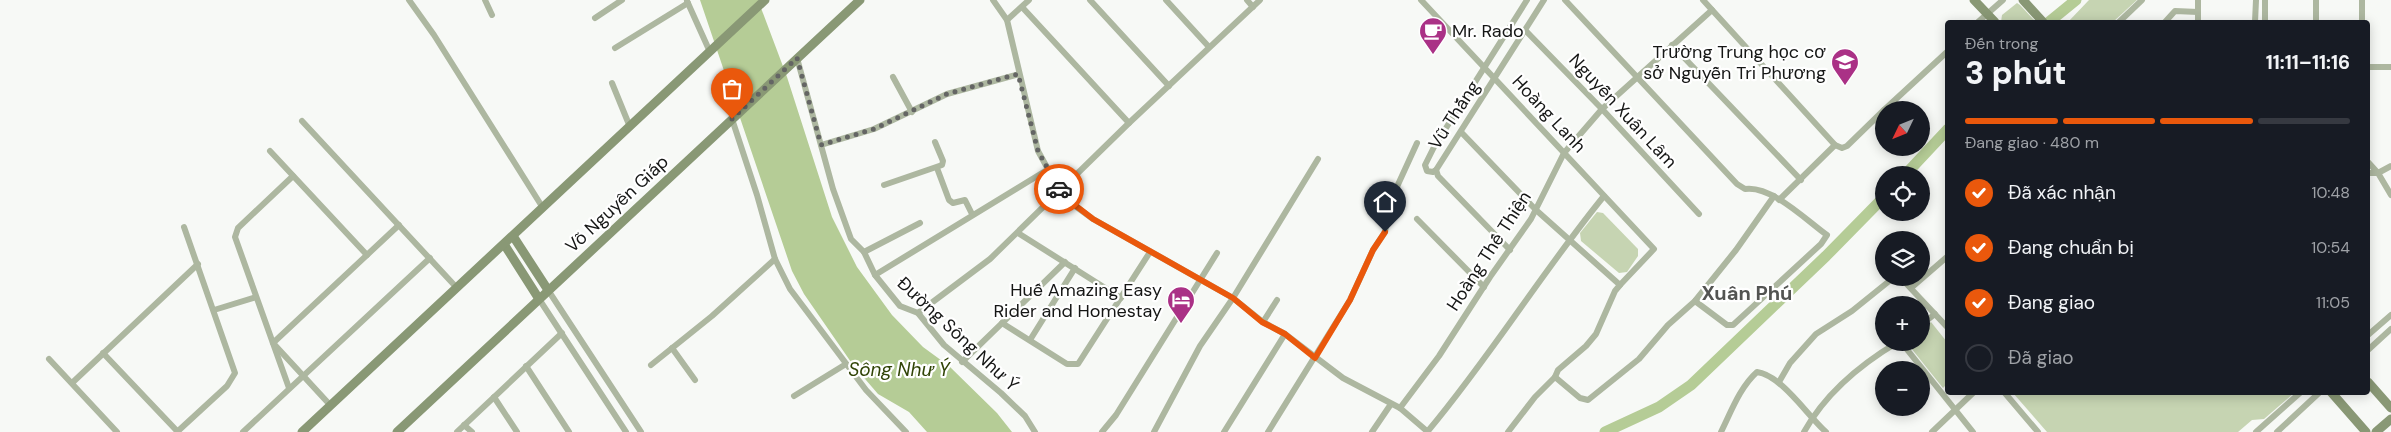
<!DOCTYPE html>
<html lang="vi">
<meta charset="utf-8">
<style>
body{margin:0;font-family:"DM Sans",sans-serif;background:#20242c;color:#f1f3f6;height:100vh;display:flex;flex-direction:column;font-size:19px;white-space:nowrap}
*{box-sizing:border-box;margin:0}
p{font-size:16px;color:#9ea1a6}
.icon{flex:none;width:28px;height:28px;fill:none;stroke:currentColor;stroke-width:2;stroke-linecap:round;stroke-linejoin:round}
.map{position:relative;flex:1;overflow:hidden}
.drawer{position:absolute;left:1945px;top:20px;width:425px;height:375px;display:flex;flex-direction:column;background:#171b24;border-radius:5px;box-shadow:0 2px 12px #0003}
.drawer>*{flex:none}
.needle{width:32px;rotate:227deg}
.buttons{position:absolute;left:1875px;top:101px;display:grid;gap:10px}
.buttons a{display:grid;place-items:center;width:55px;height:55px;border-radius:50%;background:#171b24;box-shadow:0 2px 12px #0003;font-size:25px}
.pin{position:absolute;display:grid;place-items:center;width:42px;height:42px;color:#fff;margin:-51px -21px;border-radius:50% 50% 50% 0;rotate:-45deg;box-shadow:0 0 5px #0007}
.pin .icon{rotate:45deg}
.courier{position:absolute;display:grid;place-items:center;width:50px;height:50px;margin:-25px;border:4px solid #ea580c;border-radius:50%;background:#fff;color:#222;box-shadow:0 1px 6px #0007}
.headline em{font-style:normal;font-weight:800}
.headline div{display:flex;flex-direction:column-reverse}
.headline{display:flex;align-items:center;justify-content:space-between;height:85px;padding:0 20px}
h1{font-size:32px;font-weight:800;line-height:38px}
.bar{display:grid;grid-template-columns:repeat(4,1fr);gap:8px 5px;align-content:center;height:60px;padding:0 20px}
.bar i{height:6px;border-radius:4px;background:#363941}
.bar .selected{background:#ea580c}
.bar p{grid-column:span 4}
ol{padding:0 20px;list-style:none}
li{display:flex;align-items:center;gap:15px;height:55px}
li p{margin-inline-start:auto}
li .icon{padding:5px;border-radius:50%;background:#ea580c;color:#fff;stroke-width:4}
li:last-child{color:#9ea1a6}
li i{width:28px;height:28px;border:2px solid #363941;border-radius:50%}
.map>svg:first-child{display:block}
</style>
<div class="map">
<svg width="2391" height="432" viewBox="0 0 2391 432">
<rect width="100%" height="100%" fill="#f7f9f6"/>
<g fill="#c6d4b2">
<polygon points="2089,0 2137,0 2113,22 2068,22"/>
<polygon points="2017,3 2020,5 2036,22 2001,22 2002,15"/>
<polygon points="1597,212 1603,213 1638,249 1638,256 1627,272 1619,273 1581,241 1580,233"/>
<polygon points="1931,322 1947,342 1947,384 1943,388 1907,343 1921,342 1921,330"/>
<polygon points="2013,393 2294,393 2264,419 2252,420 2238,432 2047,432"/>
</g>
<polygon fill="#b5cc96" points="700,0 758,0 787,77 832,217 857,267 892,315 923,347 949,366 997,413 1012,432 927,432 909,412 878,394 853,365 804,294 792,271"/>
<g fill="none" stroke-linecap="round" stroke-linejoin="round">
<g stroke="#b5cc96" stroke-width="11">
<polyline points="2049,22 2076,0"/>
<polyline points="1905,175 1948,129"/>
<polyline points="1605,432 1659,407 1691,385 1826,256 1884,197"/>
</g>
<g stroke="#adb7a0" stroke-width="6">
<polyline points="409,0 434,35 543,208"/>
<polyline points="485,0 492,15"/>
<polyline points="993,0 1007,20 1038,151 1060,191 1071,203 1093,219 1233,298 1263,322 1285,334 1343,378 1400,408 1428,432"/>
<polyline points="1090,0 1169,86"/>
<polyline points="1166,0 1209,47"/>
<polyline points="1247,0 1253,7"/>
<polyline points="1421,0 1654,249 1620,285"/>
<polyline points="1527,0 1434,147 1425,165 1427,171 1433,172 1436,170 1544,0"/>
<path d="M1565 0 1737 184 1745 189C1771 185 1806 220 1827 235L1821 244 1733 325H1727L1695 301"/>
<polyline points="1703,0 1835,145 1842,148 1847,146 1884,110"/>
<polyline points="687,1 710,52"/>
<polyline points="1022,7 1129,123"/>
<polyline points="595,18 622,0"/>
<polyline points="1007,20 1029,0"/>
<polyline points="1978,22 2003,0"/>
<polyline points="2119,22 2142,0"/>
<polyline points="2165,22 2175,11 2198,12"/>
<polyline points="2198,22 2198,0"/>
<polyline points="2255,22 2256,0"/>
<polyline points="2265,22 2265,0"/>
<polyline points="2316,22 2316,0"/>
<polyline points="2362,22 2362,0"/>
<polyline points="1525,30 1602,109 1699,214"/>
<polyline points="1672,45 1801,180"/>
<polyline points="615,48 688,3"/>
<polyline points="797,58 833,189 851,239 864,252 875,275 900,306 918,313 944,345 1001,393 1025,416 1035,432"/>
<polyline points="2368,67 2391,67"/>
<polyline points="893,77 912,112"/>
<polyline points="612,83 630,127"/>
<polyline points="1884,110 1948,51"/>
<polyline points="732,119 757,195 775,259 790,289 866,390 906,432"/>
<polyline points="302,121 457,288"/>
<polyline points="1461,132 1536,210 1620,285 1615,291 1596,334 1586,346 1558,370 1555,377 1535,397 1508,432"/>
<polyline points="821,145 874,129 947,94 1019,74"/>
<polyline points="270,151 367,255"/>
<polyline points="2368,162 2378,173 2391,195"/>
<polyline points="937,168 949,200 953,203 965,200 972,214"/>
<polyline points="1436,170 1438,176 1510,250"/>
<polyline points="2368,173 2378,173 2391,166"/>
<polyline points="884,185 942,165 943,161 935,142"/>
<polyline points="1779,200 1835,145"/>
<polyline points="1417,219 1484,287"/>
<polyline points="1018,233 1121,298"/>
<polyline points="864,252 920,223"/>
<polyline points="875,275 1047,170"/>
<polyline points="1901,278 1948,328"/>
<polyline points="1911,288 1948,256"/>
<polyline points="548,290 641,432"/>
<polyline points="539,299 626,432"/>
<polyline points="214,310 256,297"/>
<polyline points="918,313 990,259 1129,123 1260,0"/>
<polyline points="1263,322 1277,300"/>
<polyline points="1002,323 1067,364 1078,364 1150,252"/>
<polyline points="1921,325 1935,314"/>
<polyline points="2368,335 2391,315"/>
<polyline points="1030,340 1075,268"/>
<polyline points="1901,342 1973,432"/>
<polyline points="672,348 695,380"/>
<polyline points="2368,350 2391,329"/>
<polyline points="103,353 178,432"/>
<polyline points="49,359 117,432"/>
<polyline points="962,362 1065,262"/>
<polyline points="651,365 712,316 775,259"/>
<polyline points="526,366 569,432"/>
<polyline points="1555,377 1580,398 1588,400 1639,359 1668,325 1695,301 1736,250 1774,196"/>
<polyline points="1779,382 1790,363 1816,334 1852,311 1893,278"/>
<polyline points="72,383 198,264"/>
<polyline points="289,388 235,237 238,228 293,176"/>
<polyline points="2004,392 2038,432"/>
<polyline points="794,396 846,364"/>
<polyline points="494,397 517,432"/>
<polyline points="331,406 273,343 399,225"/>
<polyline points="1400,408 1439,356 1490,277 1531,219 1564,153 1602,109 1712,10"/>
<polyline points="464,425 472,432"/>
<path d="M1428 431C1491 356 1542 272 1604 196"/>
<polyline points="177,432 227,386 235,373 184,227"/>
<polyline points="243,432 430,258"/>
<polyline points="457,432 562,333"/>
<polyline points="1102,432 1116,415 1217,253"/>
<polyline points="1154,432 1200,346 1233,298 1318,159"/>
<polyline points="1224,432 1285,334"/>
<polyline points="1268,432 1350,300 1373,250 1385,232 1390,202 1417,143"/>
<polyline points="1372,432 1391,404"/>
<path d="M1721 432C1731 412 1740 387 1757 372 1781 375 1807 415 1826 432"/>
<path d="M1804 432C1825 394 1861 364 1898 342"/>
<polyline points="1932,432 1974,392"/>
<polyline points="2256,432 2301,392"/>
<polyline points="2277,432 2320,392"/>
</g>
<g stroke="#899875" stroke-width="9">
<polyline points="1974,0 1995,22"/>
<polyline points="2023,0 2043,22"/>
<polyline points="513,236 548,290"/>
<polyline points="504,244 539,299"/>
<polyline points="2368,382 2391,408"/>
<polyline points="2331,392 2366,432"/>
<polyline points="302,432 765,0"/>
<polyline points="397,432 860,0"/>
<polyline points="2376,432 2391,419"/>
</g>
</g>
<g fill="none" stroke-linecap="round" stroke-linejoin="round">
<polyline stroke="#646564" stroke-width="5" stroke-dasharray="0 9" points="732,119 797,58 821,145 874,129 947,94 1018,74 1038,151 1059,189"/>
<polyline stroke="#ea580c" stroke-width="6" points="1059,189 1071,202 1093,219 1233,298 1262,322 1285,334 1315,358 1350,300 1373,250 1385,232"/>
</g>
<defs>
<g id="cafe-pin" transform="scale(1.4375)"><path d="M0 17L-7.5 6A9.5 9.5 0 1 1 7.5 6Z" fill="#aa3186" stroke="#fff"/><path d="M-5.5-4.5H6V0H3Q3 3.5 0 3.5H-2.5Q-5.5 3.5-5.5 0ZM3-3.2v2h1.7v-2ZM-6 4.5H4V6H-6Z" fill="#fff"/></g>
<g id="school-pin" transform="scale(1.4375)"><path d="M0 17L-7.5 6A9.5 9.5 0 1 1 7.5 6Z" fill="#aa3186" stroke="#fff"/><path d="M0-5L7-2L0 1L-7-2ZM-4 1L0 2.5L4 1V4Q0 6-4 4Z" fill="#fff"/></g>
<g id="hotel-pin" transform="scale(1.4375)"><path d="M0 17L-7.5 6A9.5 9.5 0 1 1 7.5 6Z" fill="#aa3186" stroke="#fff"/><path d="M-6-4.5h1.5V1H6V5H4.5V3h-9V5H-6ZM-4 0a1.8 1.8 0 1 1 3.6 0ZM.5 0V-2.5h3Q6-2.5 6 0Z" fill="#fff"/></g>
</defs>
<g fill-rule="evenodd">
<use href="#cafe-pin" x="1433" y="31"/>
<use href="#school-pin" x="1845" y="62"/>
<use href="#hotel-pin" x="1181" y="300"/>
</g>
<g text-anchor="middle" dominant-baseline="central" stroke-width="4.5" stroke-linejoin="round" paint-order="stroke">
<g font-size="18" fill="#151615" stroke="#fff" text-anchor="end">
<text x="1452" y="31" text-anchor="start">Mr. Rado</text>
<text x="1826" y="52">Trường Trung học cơ<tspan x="1826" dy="21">sở Nguyễn Tri Phương</tspan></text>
<text x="1162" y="290">Huế Amazing Easy<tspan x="1162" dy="21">Rider and Homestay</tspan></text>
</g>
<g font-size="18" fill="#151615" stroke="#fff">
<text transform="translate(1623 111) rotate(47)">Nguyễn Xuân Lâm</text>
<text transform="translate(1549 114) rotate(47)">Hoàng Lanh</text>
<text transform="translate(1454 115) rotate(-57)">Vũ Thắng</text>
<text transform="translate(617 204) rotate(-43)">Võ Nguyên Giáp</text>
<text transform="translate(1489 251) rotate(-57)">Hoàng Thế Thiện</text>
<text transform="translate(958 334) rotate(43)">Đường Sông Như Ý</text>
</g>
<g font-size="19" font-style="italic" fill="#314407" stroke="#fff">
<text x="899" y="369">Sông Như Ý</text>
</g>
<g font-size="20" font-weight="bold" fill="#535452" stroke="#fff">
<text x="1747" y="293">Xuân Phú</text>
</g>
</g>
</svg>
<div class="buttons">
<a><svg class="needle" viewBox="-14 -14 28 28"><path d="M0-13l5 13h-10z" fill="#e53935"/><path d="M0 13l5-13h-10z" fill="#9ea1a6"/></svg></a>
<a><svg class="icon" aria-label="locate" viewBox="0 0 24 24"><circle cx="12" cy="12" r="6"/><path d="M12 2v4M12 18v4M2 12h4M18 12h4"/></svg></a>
<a><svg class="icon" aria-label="layers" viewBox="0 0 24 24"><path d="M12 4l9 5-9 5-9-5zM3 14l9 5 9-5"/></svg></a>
<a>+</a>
<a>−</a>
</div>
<div class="pin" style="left:732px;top:119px;background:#ea580c"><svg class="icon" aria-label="bag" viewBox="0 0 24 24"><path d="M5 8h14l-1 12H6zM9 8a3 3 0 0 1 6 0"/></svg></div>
<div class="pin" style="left:1385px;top:232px;background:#1f2937"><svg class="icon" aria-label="home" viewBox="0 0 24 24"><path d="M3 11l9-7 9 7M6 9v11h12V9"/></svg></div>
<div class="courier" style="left:1059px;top:189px"><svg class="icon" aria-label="car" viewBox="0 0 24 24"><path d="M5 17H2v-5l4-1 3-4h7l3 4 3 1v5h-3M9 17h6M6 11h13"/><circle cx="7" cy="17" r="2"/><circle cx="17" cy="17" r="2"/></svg></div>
<section class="drawer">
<div class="headline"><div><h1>3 phút</h1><p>Đến trong</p></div><em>11:11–11:16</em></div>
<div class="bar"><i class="selected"></i><i class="selected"></i><i class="selected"></i><i></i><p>Đang giao · 480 m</p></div>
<ol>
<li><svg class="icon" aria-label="check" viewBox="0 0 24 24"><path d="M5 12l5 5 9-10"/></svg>Đã xác nhận<p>10:48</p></li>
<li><svg class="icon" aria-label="check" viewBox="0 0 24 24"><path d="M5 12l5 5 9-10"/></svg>Đang chuẩn bị<p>10:54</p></li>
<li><svg class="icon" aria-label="check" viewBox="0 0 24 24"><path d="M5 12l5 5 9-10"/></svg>Đang giao<p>11:05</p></li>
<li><i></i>Đã giao</li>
</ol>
</section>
</div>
